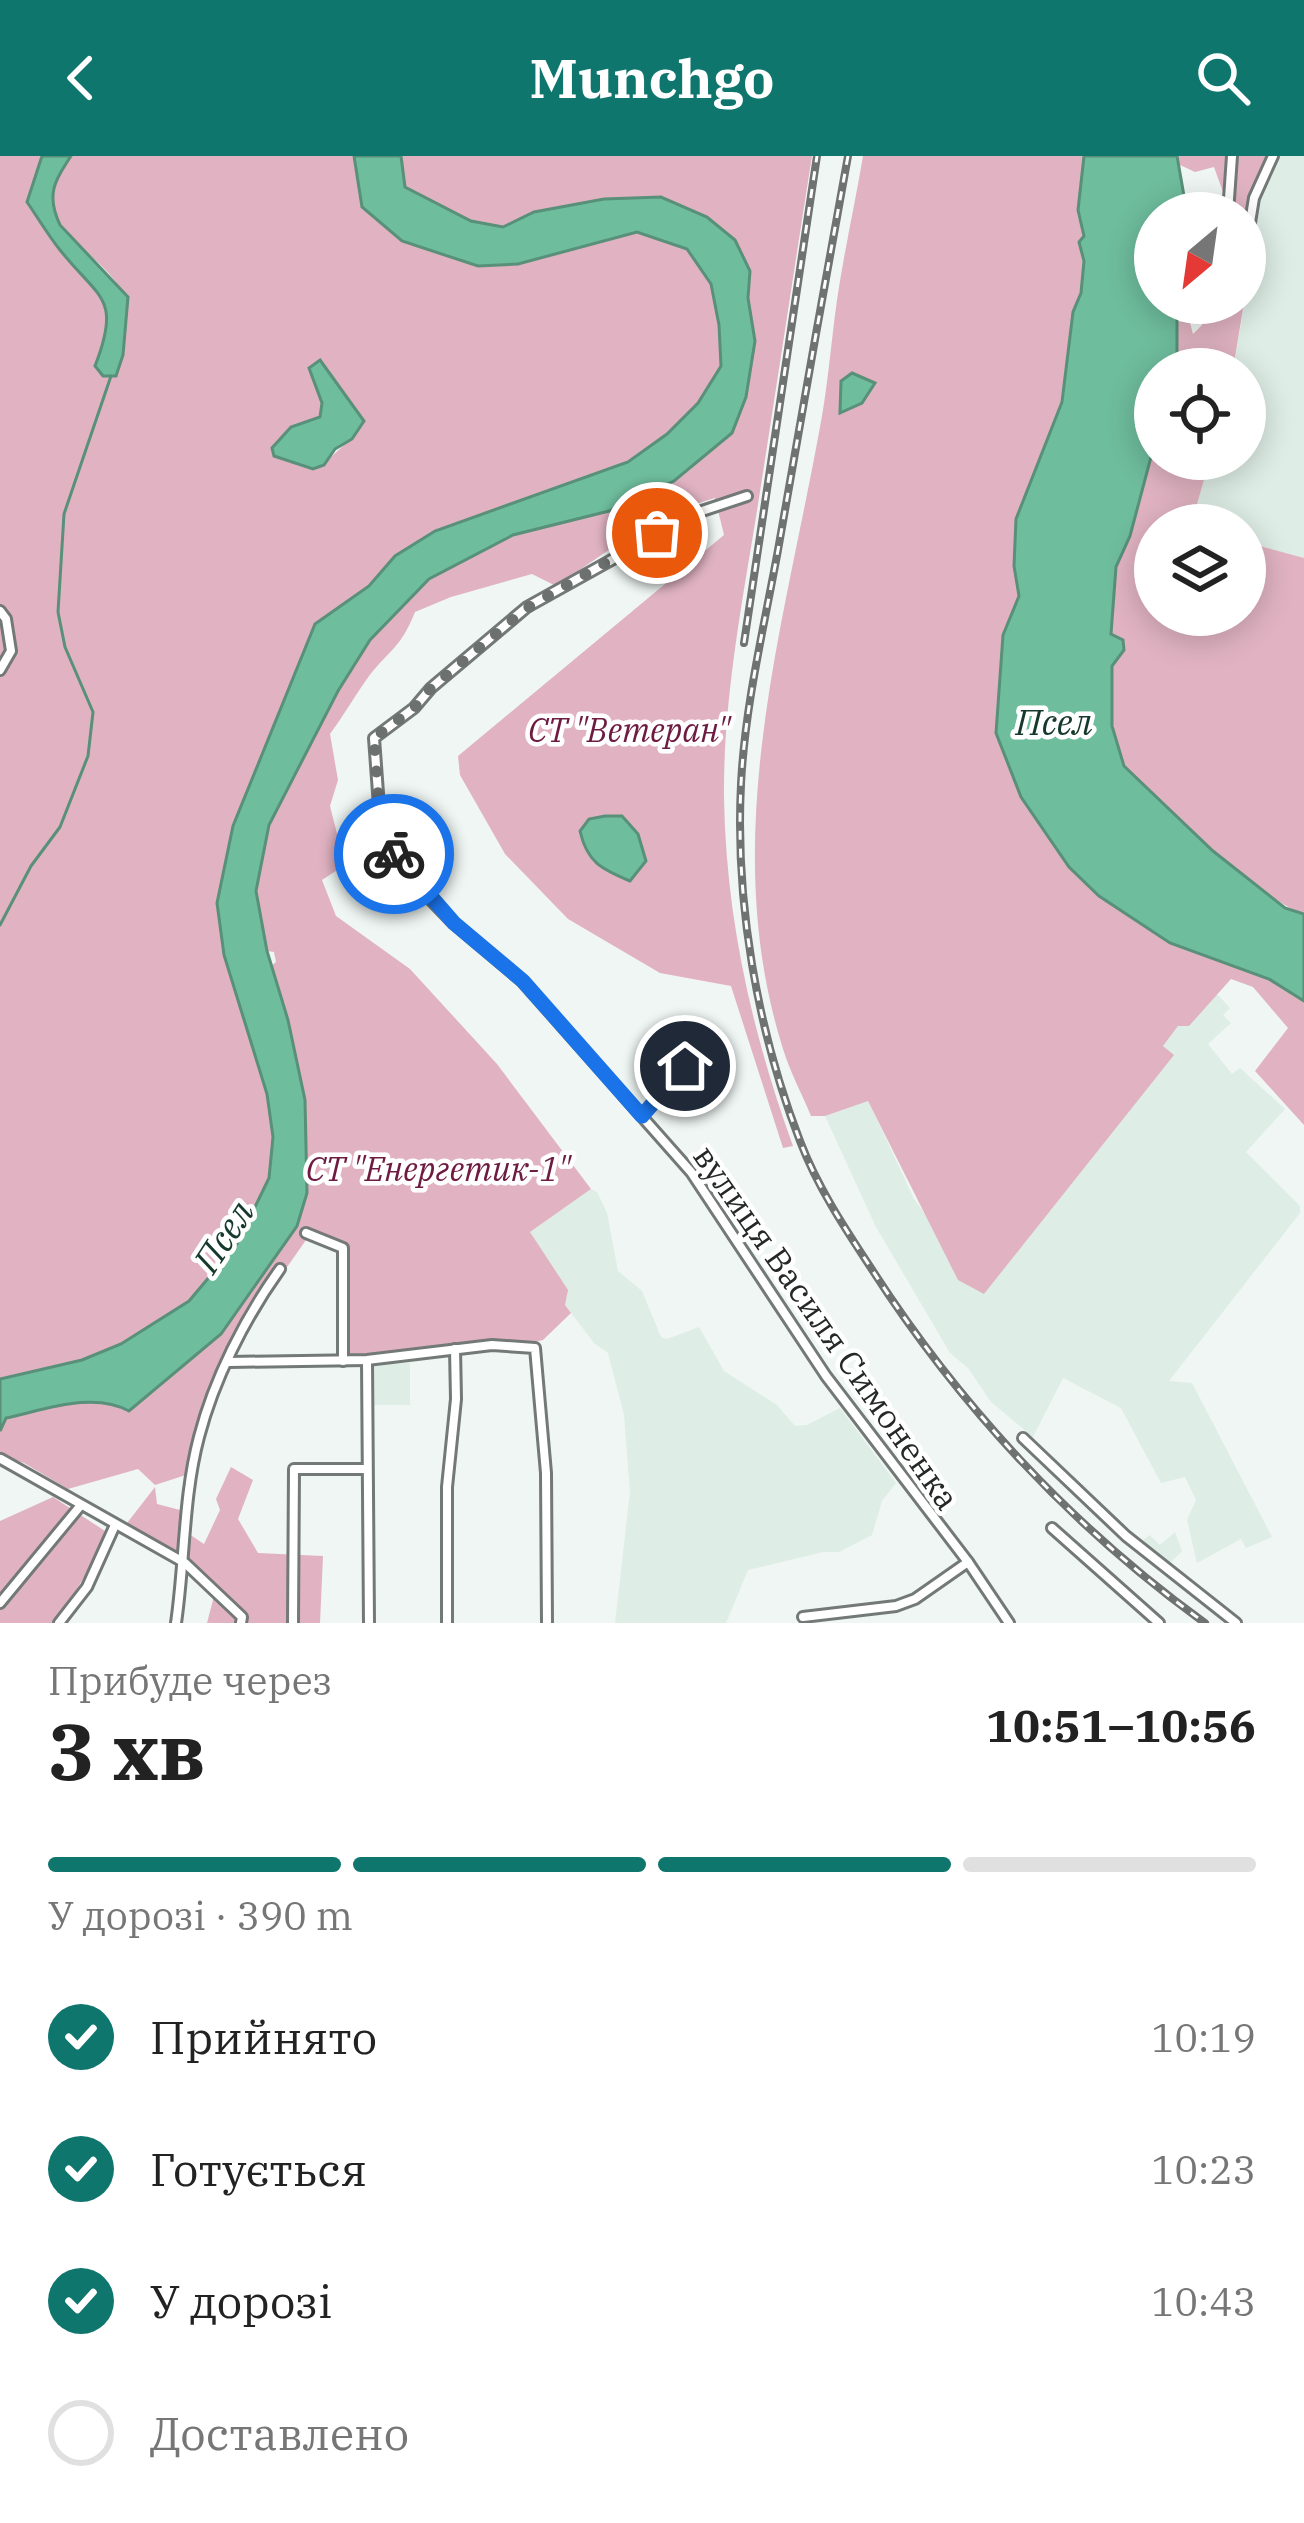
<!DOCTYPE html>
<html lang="uk">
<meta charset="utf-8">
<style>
body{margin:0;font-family:"IBM Plex Serif",serif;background:#f6f6f6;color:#222;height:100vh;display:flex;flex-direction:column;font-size:45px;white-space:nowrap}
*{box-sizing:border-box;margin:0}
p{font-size:39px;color:#767676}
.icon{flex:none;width:66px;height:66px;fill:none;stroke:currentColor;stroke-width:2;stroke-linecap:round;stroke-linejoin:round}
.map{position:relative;height:1467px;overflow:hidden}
.panel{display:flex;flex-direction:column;background:#fff;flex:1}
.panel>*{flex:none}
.needle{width:78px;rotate:209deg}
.fabs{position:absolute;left:1134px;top:36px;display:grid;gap:24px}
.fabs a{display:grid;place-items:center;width:132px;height:132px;border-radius:50%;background:#fff;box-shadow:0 6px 30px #0003;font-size:60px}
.pin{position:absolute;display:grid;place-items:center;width:102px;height:102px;color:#fff;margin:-51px;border:6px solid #fff;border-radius:50%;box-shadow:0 3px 12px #0007}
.courier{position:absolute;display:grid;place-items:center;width:120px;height:120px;margin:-60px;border:9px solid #1a73e8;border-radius:50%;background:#fff;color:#222;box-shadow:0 3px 15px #0007}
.headline em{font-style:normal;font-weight:800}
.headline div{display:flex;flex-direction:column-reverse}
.headline{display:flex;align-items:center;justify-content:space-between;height:204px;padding:0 48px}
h1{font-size:78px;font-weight:800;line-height:90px}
.bar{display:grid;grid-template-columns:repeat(4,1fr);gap:18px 12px;align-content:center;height:144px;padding:0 48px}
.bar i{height:15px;border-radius:9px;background:#e0e0e0}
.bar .active{background:#0f766e}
.bar p{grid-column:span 4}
ol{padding:0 48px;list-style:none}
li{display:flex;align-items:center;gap:36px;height:132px}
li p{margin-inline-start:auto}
li .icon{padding:12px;border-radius:50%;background:#0f766e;color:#fff;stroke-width:4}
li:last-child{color:#767676}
li i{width:66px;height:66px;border:6px solid #e0e0e0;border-radius:50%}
header{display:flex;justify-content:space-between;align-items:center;height:156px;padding:0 48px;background:#0f766e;color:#fff;font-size:54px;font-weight:800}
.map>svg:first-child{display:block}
</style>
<header><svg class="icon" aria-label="back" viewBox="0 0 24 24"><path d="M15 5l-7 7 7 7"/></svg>Munchgo<svg class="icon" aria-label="search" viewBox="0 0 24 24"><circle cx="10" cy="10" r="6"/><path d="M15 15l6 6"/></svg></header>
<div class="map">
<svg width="1304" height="1467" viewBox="0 0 1304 1467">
<rect width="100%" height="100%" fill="#eff6f3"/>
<g fill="#deede6">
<polygon points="1277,0 1304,0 1304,402 1245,386 1245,369 1191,369 1210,303 1245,303 1245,213 1233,213 1245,147 1250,79 1259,41"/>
<polygon points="1216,837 1230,852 1223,859 1231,867 1208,888 1232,918 1240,912 1285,953 1246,996 1300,1050 1300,1057 1169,1225 1192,1227 1272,1381 1246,1392 1241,1383 1197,1407 1187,1364 1196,1344 1185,1321 1161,1327 1121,1252 1063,1222 1033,1281 991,1246 968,1212 950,1197 876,1071 825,960 868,944 914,1043 984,1138 1173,899 1163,890 1178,870 1189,870"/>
<polygon points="591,1033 597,1036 607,1057 618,1115 642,1135 661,1181 667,1183 699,1171 724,1215 777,1249 795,1270 807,1269 840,1252 896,1327 882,1345 872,1379 839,1396 823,1396 748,1414 726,1467 615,1467 630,1336 624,1259 608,1197 594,1187 565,1149 530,1076"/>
<polygon points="410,1207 410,1249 374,1249 374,1208"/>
<polygon points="1175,1376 1182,1395 1168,1409 1143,1384 1150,1379 1160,1389"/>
</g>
<g fill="#e1b3c2" fill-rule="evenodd">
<path d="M0 0H42L27 46 61 96 99 133 110 169 95 210 123 199C124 177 130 154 120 133 105 103 42 71 50 33 53 23 65 9 71 0H354L362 52 402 85 478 110 637 76 687 93 711 128 719 169 721 210 698 247 667 278 627 306 500 351 396 400 369 430 315 468 233 670 224 799 267 938 273 981 269 1022 237 1088 189 1145 121 1188 82 1204 0 1223ZM309 212 345 240 364 265C356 278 326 309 313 313L291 271 320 262 322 247Z"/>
<path d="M401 0H812C793 120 775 241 756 361 741 452 723 549 724 642 726 762 752 877 793 990L783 992 731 830 660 817 568 763 505 698 460 619 458 600 724 379 715 342C652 360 610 394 556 430L532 418 451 441 415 456C400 493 391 492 369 520 356 538 344 559 330 578L338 624 330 650 345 709 322 724 336 760 410 813 497 908 591 1033 530 1076 568 1134 565 1149 571 1157 543 1184 519 1189 486 1185 345 1200V1089L313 1074 264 1144 220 1226 195 1316 155 1329 138 1313 68 1333 24 1307 0 1299V1275L6 1262C45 1254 93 1236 129 1255L221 1178 297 1070 288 864 271 810 276 806 274 796 267 795 256 735 269 669 338 535 370 484 429 423 513 379 609 355 746 241 755 185 748 142 750 115 707 61 661 41 604 43 534 56 503 71 471 65 404 30Z"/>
<path d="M863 0H1084L1079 40 1084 80 1079 86 1084 105 1081 138 1073 156 1062 246 1041 301 1014 410 1019 440 1003 479 996 577 1021 641 1069 711 1170 787 1269 823 1304 845V969L1255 915 1288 872 1253 831 1231 823 1189 870H1178L1163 890 1174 899 984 1138 958 1124 868 945 825 960H811C802 938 790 916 783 893 717 684 783 476 820 271 828 229 831 186 837 144 844 96 855 48 863 0Z"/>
<path d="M1177 0H1277C1256 44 1249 86 1245 134V57H1219L1223 36 1214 11 1195 16 1180 9Z"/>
<polygon points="1206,147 1244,147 1233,213 1170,213 1177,196 1176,165 1190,167 1193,178 1202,169"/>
<path d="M1155 286V303H1210L1191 369H1155V459H1245V386L1304 402V758C1267 747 1145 645 1125 611 1114 592 1106 530 1112 509 1114 504 1120 500 1124 495L1111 478 1116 411 1130 380Z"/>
<polygon points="231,1311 253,1324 238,1363 258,1397 323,1400 320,1467 207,1467 214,1440 211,1426 124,1371 155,1331 157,1348 184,1355 186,1376 204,1388 220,1354 216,1343"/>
<polygon points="53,1341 105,1375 97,1399 57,1467 0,1467 0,1365"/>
</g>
<g fill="#6ebd9d" stroke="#58907a" stroke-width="3">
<path d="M42 0H71C54 26 46 39 60 69L128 141 123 199 116 220H103L95 210C122 141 99 143 60 94 48 79 38 62 27 46Z"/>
<path d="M354 0H401L405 31 471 65 503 71 534 56 604 43 661 41 707 61 735 84 750 115 748 142 755 185 746 241 732 277 674 325 609 355 513 379 429 423 370 484 338 535 269 669 256 735 267 795 288 864 305 944 307 1037 297 1070 221 1178 129 1255C93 1235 44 1254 6 1262L0 1275V1223L82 1204 121 1188 189 1145 237 1088 269 1022 273 981 267 938 224 799 217 747 233 670 315 468 369 430 395 400 435 375 628 306 667 278 698 247 721 210 719 169 711 128 687 93 637 76 518 108 478 110 402 85 362 51Z"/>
<polygon points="1084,0 1177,0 1187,57 1155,57 1155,147 1177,147 1177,196 1170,213 1155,213 1155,286 1130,380 1116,411 1111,478 1123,484 1124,494 1112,510 1112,570 1124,610 1213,695 1285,752 1304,758 1304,845 1269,823 1170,787 1099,740 1069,711 1021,641 996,577 1003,479 1019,440 1014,410 1016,363 1062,246 1073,156 1081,137 1084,105 1079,86 1084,80 1078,54"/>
<polygon points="320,204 364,265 352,283 335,293 324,309 313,313 274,300 272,292 291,271 320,261 322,247 309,212"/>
<polygon points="852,217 875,227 862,247 840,257 841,225"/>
<path d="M605 660H622L638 678 646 705 630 725C601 713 587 706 580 675L589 663Z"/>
</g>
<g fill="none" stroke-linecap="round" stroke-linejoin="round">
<polyline stroke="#58907a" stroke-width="3" points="0,769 31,710 60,671 88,600 93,556 65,491 58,456 64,358 111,220"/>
<g stroke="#737976" stroke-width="14">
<g id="street">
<polyline points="1228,57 1232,0"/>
<polyline points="1245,97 1254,42 1273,0"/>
<polyline points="1218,147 1226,153 1238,147"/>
<polyline points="747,340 696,357 527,451 431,532 414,552 374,582 381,678 392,696 424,737 453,767 522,825 691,1016 826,1220 968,1406 1009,1467"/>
<polyline points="0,455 6,463 11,495 0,514"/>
<polyline points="642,960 706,884"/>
<polyline points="306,1077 343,1092 343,1205"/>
<polyline points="367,1205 369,1467"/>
<polyline points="229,1206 367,1204 492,1189 535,1192 546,1317 547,1467"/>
<polyline points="1023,1282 1126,1380 1236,1467"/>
<polyline points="1,1303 185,1407 242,1461 241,1467"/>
<polyline points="1052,1372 1159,1467"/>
<polyline points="0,1447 81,1349"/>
<polyline points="803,1461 896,1450 915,1443 968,1406"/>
<polyline points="59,1467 87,1431 115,1369"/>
<path d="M176 1467C185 1406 183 1341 199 1281 214 1223 245 1162 280 1113"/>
<polyline points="293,1467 294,1313 365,1313"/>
<polyline points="447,1467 447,1331 456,1243 455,1193"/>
</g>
</g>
<use href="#street" stroke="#fff" stroke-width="8"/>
<g stroke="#6e7270" stroke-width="8">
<g id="rail">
<path d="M848 0C824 131 801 263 778 394 764 471 745 549 741 628 735 746 757 874 800 985 817 1030 844 1071 871 1112 959 1249 1072 1371 1205 1467"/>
<polyline points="744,487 817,0"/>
</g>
</g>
<use href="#rail" stroke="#fff" stroke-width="3" stroke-dasharray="9" stroke-linecap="butt"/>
</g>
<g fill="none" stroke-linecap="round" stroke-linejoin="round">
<polyline stroke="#6c706e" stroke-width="12" stroke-dasharray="0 21.6" points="394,698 381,678 374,582 414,552 431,532 527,452 657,377"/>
<polyline stroke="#1a73e8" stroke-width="15" points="394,698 454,767 523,825 642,960 685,910"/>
</g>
<g text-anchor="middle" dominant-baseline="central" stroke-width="9" stroke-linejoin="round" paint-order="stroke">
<g font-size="33" font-style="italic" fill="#6e1b41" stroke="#fff">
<text x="629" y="573">СТ "Ветеран"</text>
<text x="438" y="1012">СТ "Енергетик-1"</text>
</g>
<g font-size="33" fill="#252827" stroke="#fff">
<text transform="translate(827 1171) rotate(55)">вулиця Василя Симоненка</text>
</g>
<g font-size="36" font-style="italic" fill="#15392b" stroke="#fff">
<text x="1054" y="565">Псел</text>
<text transform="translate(223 1080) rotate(-57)">Псел</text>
</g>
</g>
</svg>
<div class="fabs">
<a><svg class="needle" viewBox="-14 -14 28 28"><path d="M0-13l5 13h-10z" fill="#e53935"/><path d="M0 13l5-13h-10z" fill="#767676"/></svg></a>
<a><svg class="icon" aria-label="locate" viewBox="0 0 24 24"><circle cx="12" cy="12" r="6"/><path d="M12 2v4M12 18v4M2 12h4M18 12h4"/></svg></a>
<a><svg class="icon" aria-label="layers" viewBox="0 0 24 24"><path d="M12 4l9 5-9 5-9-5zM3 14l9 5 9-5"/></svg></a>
</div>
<div class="pin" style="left:657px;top:377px;background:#ea580c"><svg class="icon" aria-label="bag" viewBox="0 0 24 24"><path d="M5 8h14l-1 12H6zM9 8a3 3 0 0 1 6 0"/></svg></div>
<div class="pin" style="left:685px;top:910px;background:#1f2937"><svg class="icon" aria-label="home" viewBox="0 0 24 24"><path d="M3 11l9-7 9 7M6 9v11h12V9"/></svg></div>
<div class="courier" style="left:394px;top:698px"><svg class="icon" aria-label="bike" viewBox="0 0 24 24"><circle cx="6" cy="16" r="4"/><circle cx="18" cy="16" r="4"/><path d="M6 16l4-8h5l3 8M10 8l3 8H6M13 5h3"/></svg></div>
</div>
<section class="panel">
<div class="headline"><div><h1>3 хв</h1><p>Прибуде через</p></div><em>10:51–10:56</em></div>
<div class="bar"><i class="active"></i><i class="active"></i><i class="active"></i><i></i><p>У дорозі · 390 m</p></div>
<ol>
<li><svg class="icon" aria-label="check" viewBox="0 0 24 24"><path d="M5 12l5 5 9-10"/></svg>Прийнято<p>10:19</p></li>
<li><svg class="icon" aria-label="check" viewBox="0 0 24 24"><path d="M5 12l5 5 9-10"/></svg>Готується<p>10:23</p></li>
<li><svg class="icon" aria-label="check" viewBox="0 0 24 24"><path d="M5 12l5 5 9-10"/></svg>У дорозі<p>10:43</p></li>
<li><i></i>Доставлено</li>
</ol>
</section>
